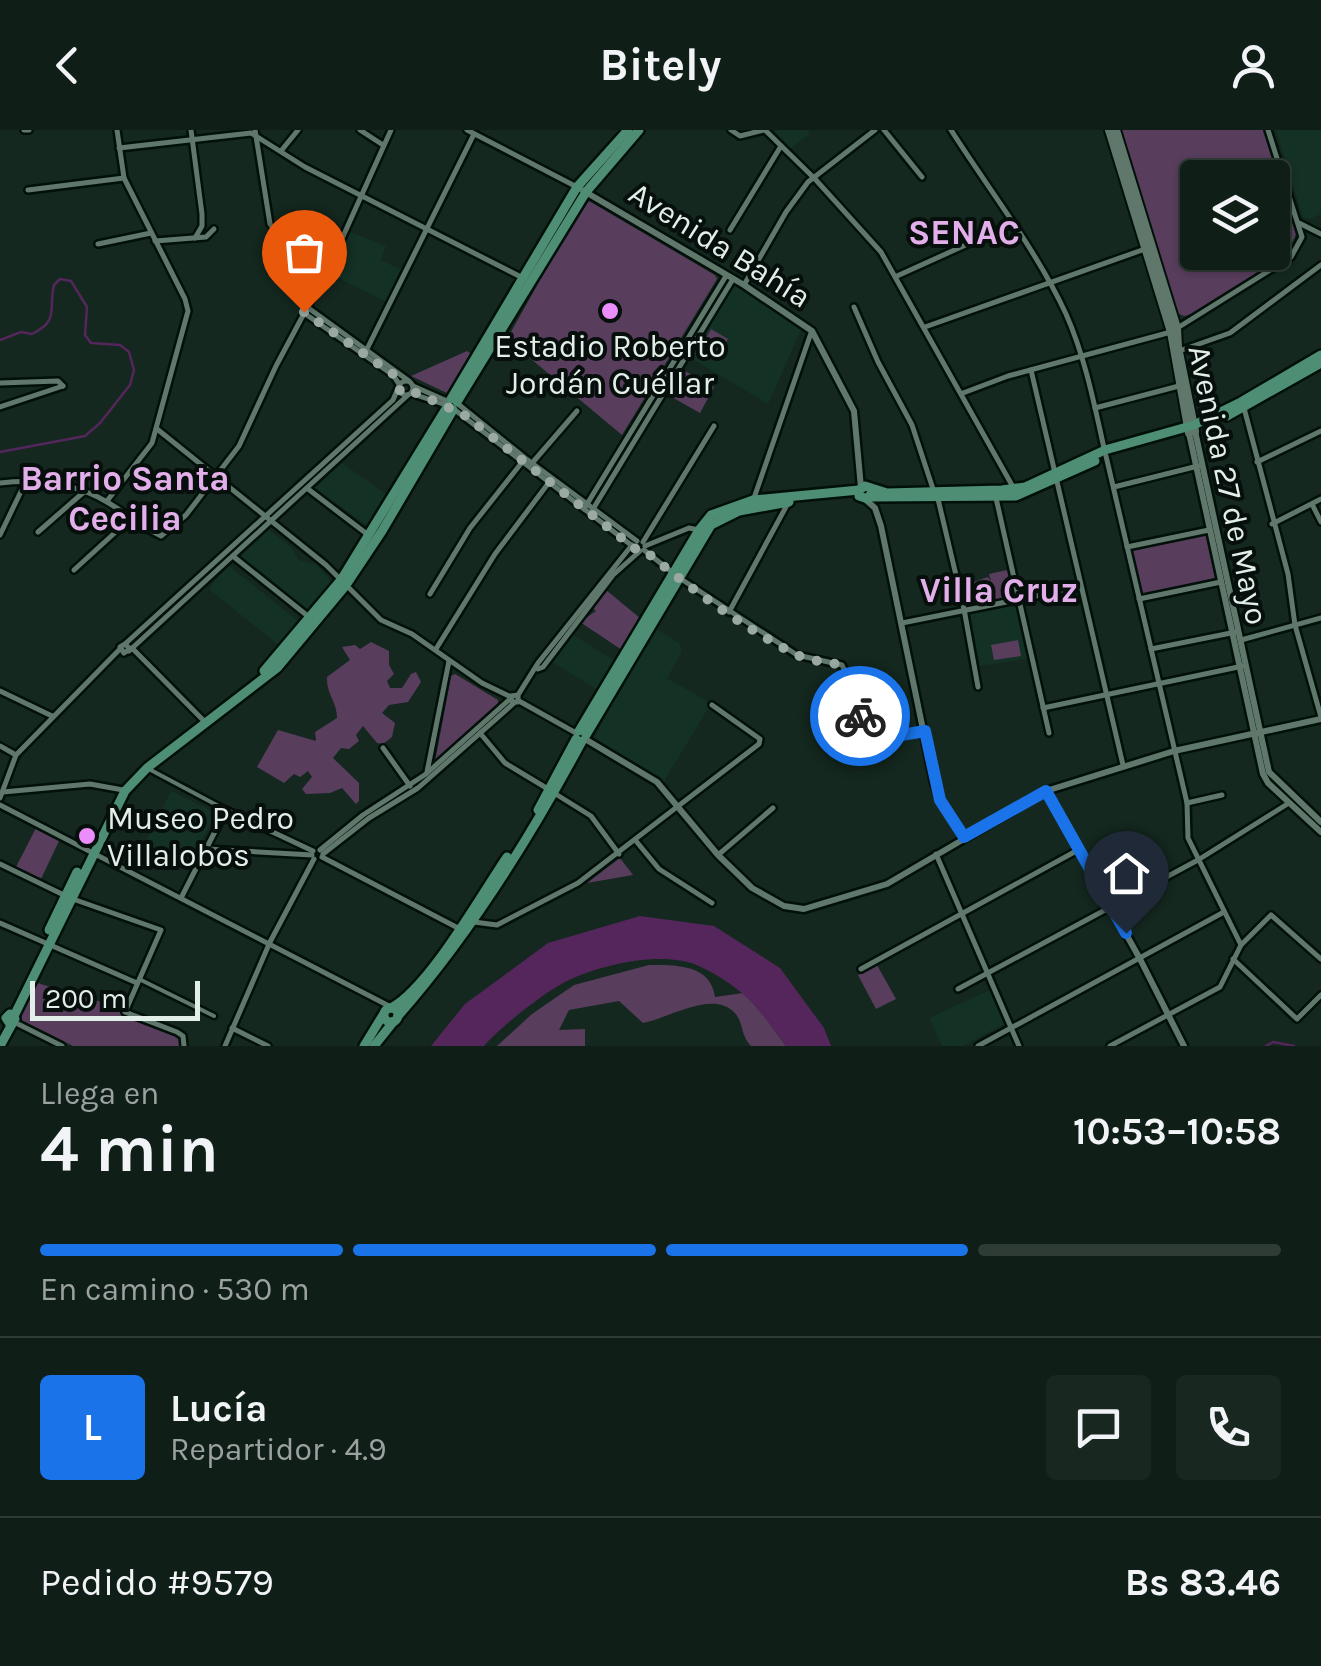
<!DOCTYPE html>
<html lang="es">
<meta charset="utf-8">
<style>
body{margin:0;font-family:Karla,sans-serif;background:#182720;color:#f1f3f6;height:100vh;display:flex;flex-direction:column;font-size:38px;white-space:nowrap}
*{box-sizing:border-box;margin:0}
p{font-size:32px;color:#9ba2a1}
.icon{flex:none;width:55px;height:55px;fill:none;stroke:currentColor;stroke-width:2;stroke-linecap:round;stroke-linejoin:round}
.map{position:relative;height:916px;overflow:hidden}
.drawer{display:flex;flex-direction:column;background:#0f1e17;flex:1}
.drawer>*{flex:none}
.fabs{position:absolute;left:1180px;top:30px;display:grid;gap:20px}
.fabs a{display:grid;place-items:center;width:110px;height:110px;border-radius:10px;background:#0f1e17;box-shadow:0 2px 8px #0004,0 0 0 2px #2f3c36;font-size:50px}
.scale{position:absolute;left:30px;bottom:25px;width:170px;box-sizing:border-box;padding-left:10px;border:5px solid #e2eee8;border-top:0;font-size:28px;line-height:35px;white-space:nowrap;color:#e2eee8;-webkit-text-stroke:8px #060f0b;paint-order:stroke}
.pin{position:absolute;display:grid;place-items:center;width:85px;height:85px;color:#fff;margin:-102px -42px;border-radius:50% 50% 50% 0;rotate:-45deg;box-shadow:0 0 10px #0007}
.pin .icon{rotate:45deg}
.courier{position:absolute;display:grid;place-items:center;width:100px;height:100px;margin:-50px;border:8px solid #1a73e8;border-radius:50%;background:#fff;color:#222;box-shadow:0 2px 12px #0007}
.headline em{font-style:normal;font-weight:700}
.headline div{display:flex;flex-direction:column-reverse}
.headline{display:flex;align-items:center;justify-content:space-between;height:170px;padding:0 40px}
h1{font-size:65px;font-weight:700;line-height:75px}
.bar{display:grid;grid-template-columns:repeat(4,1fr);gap:15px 10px;align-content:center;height:120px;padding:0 40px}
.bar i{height:12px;border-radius:8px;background:#2f3c36}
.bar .on{background:#1a73e8}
.bar p{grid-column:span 4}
.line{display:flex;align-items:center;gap:25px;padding:0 40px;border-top:2px solid #2f3c36}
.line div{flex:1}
.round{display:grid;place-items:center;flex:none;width:105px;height:105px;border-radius:10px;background:#182720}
header{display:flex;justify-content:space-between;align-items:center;height:130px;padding:0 40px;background:#0f1e17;font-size:45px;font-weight:700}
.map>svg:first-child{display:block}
</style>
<header><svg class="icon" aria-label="back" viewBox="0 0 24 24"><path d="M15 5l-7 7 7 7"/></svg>Bitely<svg class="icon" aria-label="person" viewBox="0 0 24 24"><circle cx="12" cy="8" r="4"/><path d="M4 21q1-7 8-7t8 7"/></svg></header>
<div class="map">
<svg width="1321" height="916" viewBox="0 0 1321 916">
<rect width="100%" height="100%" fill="#14281f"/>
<g fill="#143125">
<polygon points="777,0 807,0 810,3 787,21 773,3"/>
<polygon points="1276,0 1321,0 1321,84 1310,89 1303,87"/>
<polygon points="350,102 386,116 381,130 402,140 387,172 330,144"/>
<polygon points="735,155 802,198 768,274 689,227 730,157"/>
<polygon points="342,333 387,365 368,396 314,358"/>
<polygon points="269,400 290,416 299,430 316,434 333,454 310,483 240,426"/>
<polygon points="228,435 302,494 282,518 209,459"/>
<polygon points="1016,475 1030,528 980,536 970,484"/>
<polygon points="653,497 679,513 682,521 667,548 707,571 709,577 664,651 594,608"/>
<polygon points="572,504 617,532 599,561 551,531"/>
<polygon points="171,661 216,683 189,734 145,713"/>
<polygon points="990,860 1006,893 963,916 942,916 929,888"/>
</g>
<g fill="#583d5d" fill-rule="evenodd">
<path d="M1118 0H1265L1296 104 1286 127 1192 184 1184 186 1174 182ZM1198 48H1272V122H1198Z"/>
<polygon points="589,71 715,145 717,149 622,305 507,209 581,77"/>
<polygon points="711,199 728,209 716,231 698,222"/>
<polygon points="467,221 471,224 447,263 411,246"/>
<polygon points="685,241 714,257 700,283 670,266"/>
<polygon points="1205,402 1215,448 1141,465 1131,421"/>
<polygon points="1007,440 1013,466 996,470 994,464 971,472 965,455 988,447 991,452 989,444"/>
<polygon points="606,460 640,488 622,520 580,492 596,481 593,478"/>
<polygon points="1018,510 1021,526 994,530 991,515"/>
<path d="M371 512 389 521V535L394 544 387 551 390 558H402L411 544 416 542 421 552 408 572 389 575 382 583 395 593 392 607 383 614 377 613 363 596 356 605 359 611 349 619 341 618 333 628 359 653V671L356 674 342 658 330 663 306 664 302 659 312 647 308 641 300 647 294 644 284 653 257 637 278 600 316 611 315 602 337 588C337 571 326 564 327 547L350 530 342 517 355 515 360 519Z"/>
<polygon points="455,544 498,570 498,575 435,632 451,546"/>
<polygon points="36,698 60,709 40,751 15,739"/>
<polygon points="620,728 633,745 587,753"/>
<path d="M649 835C675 835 711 834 715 867L743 863 751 868 786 916H751C740 905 744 892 734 882 712 860 669 888 643 893L619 871 569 880 559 900 585 899V916H497L532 884 574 855Z"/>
<polygon points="877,835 896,869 876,879 858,845"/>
<polygon points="34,852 122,878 121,885 178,907 180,916 73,916 19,889"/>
</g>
<path fill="#54265b" d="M640 786 714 796 780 838 824 898 831 916H786C760 880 744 858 703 838 667 819 604 834 569 850 547 860 499 898 484 916H431L465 874 548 813Z"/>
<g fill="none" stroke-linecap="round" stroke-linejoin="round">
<g stroke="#54265b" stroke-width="2.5">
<path d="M0 210 21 202 32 204C60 190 48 180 54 155L60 149 71 151 87 177 85 205 91 213 120 215 129 222 134 240 130 255 100 293 85 306 0 322"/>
<polyline points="1266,916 1273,912 1294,916"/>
</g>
<g stroke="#011009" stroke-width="9">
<g id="pedestrian">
<polyline points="147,638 226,680"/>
<polyline points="139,849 214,886"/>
</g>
</g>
<g stroke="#011009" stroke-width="10">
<g id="minor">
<polyline points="24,0 29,0"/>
<polyline points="191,0 202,84 202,96 195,108"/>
<polyline points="255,0 270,94 277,103 331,133"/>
<polyline points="360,0 383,15"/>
<polyline points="467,0 575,56"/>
<polyline points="731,0 740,6 764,0"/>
<polyline points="765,0 815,49 881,122 1013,357"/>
<polyline points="884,0 922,47"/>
<path d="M951 0C989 60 1036 119 1066 184 1085 227 1094 273 1104 318"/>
<polyline points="119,18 251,3 305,37 523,148"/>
<polyline points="281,21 298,0"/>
<polyline points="28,60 124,48"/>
<polyline points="1299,93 1321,104"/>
<polyline points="730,100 781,16"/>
<polyline points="155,111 206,107 214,99"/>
<polyline points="98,114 151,103"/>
<polyline points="897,146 1012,94"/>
<polyline points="744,155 786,82 808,52 875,0"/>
<polyline points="307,177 409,251"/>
<polyline points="854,177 878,232 912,295 934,362"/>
<polyline points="304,183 393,245 399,254"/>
<polyline points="925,197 1145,119"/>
<polyline points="366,221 474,4"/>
<polyline points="1179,221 1230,203 1321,135"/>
<polyline points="1031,240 1123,635"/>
<circle cx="406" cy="258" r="7"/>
<polyline points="0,253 58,251 63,256"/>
<polyline points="413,256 447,271"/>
<polyline points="963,263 1008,246 1171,202 1291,127 1302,107 1268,0"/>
<polyline points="413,264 446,275"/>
<polyline points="458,274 525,328 637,411"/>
<polyline points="0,277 63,256"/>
<polyline points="1095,278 1179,256"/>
<polyline points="1244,278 1288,444 1295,495 1321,587"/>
<polyline points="455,280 635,418"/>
<polyline points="157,299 326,435 381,490 412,504 482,553 511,567"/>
<polyline points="1106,326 1187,673 1188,708 1241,815"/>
<polyline points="533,332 577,281"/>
<polyline points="1257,332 1321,301"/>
<path d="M0 353C37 349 75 353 107 372 126 383 142 397 161 406L186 385 239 316 276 236 331 133 391 0"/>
<polyline points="1114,357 1198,336"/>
<polyline points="308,359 367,404"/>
<polyline points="754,368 811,203"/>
<polyline points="996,368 1049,603"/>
<polyline points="938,369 964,479 978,557"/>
<polyline points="107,371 152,313 188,181 185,169 124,48 117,0"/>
<polyline points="1312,374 1321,392"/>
<polyline points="584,379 726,146"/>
<polyline points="590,384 733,149"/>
<polyline points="1272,394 1321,369"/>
<polyline points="38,402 85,361"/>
<polyline points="0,405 26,351"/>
<polyline points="643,412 714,296"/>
<polyline points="645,416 689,398 699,400"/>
<polyline points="1127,417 1209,400"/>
<polyline points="644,420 678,447 797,525 842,535 854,560 870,630"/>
<polyline points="234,427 309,487"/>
<polyline points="74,440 131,388"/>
<polyline points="430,464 470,398 523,331"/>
<polyline points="1139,469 1221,452"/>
<polyline points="729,482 787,375"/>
<polyline points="902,493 1081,457"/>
<polyline points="1241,510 1321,488"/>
<polyline points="125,514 393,270 399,256"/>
<polygon points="125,514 130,519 124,523 120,517"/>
<polyline points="132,518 205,592"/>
<polyline points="436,519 495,424 550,351"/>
<polyline points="1151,519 1236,502"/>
<polyline points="129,521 408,265"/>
<polyline points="538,539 543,537 613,445 640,421"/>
<polyline points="0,561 52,586"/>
<polyline points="518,565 518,572 512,572 511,566 518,565 538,533 632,415"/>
<polyline points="519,571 576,603"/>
<polyline points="1043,578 1243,536"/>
<polyline points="480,603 505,633 548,659"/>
<polyline points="0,616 16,625"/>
<polyline points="383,618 410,656"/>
<polyline points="839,618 925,601"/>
<polyline points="427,642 449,531"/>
<polyline points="3,662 90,654 123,660"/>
<polyline points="554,663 591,686 619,724"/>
<polyline points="0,668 16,625 120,519"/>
<polyline points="1187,673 1222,665"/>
<polyline points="0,675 391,877"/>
<polyline points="636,711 659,739 712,773"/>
<polyline points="206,719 312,725"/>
<polyline points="320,720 363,685 426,644 510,569"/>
<polyline points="323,724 369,688 418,658 514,573"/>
<polyline points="936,724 1019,916"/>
<polyline points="718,725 773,678"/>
<polyline points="322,727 458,798"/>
<polyline points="0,734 70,768 161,800 125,882 177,902 183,906 184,916"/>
<polyline points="181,768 226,680 313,721"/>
<polyline points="474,792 497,795 578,753 759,614 760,609 712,575"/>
<polyline points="0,793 137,853"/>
<polyline points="1233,829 1297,889 1321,865"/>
<polyline points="861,839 1078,720"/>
<polyline points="958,859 1198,730 1289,673"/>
<polyline points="14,892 62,916"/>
<polyline points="232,898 268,916"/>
<polyline points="225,916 270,812 314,729"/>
<polyline points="978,916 1224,782"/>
<polyline points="1110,916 1220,857 1241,815 1271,785 1321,829"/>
</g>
</g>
<g stroke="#011009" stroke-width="11">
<g id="tertiary">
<polyline points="577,57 744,155 812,201 854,281 861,358"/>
<polyline points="1195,301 1269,642 1321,692"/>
<polyline points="1189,303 1263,644 1268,653 1321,702"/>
<polyline points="866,370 875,378 881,396 934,653 940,670 964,707"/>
<polyline points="585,609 657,652 718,725 752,758 784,776 804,779 887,754 1046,661 1174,621 1321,589"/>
<polyline points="1046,661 1140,829 1184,916"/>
</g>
</g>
<g stroke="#011009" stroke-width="12">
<g id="secondary">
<polyline points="1109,0 1171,202 1189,303"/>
<polyline points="1116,0 1177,198 1178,217 1195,301"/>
</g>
</g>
<g stroke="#011009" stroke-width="14">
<g id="primary">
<polyline points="451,269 577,57 628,0"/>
<polyline points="457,272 586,62 639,0"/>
<polyline points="1227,286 1321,233"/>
<polyline points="873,360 868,369 859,366 859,360 865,356 887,363 1002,360 1025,357 1105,320 1194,295 1241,272 1321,225"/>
<polyline points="871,367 1016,366 1095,331"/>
<polyline points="264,541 341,450 447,277"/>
<polyline points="579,601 699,400 711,385 753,370 859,360"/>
<polyline points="586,605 711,395 739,381 789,372"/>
<polyline points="538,680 576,609"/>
<polyline points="49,800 77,742"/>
<path d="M391 878C429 858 481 765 507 727"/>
<circle cx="391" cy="885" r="7"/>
<polygon points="10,884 15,889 10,894 6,888"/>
<polyline points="14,886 125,661 147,638 277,538 346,455 382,401 453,280"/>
<path d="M398 886C471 803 530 708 582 611"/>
<polyline points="0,916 12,894"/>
<polyline points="364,916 383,885"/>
<polyline points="374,916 394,891"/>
</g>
</g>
<use href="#pedestrian" stroke="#60776c" stroke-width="4"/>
<use href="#minor" stroke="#60776c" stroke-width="5"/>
<use href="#tertiary" stroke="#60776c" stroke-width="6"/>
<use href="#secondary" stroke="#60776c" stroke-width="8"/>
<use href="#primary" stroke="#4e8e74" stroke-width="9"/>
</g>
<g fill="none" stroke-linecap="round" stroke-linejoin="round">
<path stroke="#9aa9a2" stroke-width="10" stroke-dasharray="0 18" d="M304 182 393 244 401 263H416L463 284 637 420H644C690 458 742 497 795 524 809 531 826 532 842 535L854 560 860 586"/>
<polyline stroke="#1a73e8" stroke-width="12" points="860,586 866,611 925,601 940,670 964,707 1046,661 1126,803"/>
</g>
<g fill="#eb8dfb" stroke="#060f0b" stroke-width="4">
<circle cx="610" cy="181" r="10"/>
<circle cx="87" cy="706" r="10"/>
</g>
<g text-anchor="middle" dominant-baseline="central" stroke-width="8" stroke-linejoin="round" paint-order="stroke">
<g font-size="32" fill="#e2eee8" stroke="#060f0b">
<text transform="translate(720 115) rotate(32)">Avenida Bahía</text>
<text transform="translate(1228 355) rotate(78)">Avenida 27 de Mayo</text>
</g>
<g font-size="32" fill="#e2eee8" stroke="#060f0b">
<text x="610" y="216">Estadio Roberto<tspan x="610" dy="37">Jordán Cuéllar</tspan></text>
<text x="107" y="688" text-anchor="start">Museo Pedro<tspan x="107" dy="37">Villalobos</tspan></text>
</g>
<g font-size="35" font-weight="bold" fill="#e3afeb" stroke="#060f0b">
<text x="964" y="102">SENAC</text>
<text x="125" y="348">Barrio Santa<tspan x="125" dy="40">Cecilia</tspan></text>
<text x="999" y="460">Villa Cruz</text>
</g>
</g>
</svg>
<div class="fabs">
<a><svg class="icon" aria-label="layers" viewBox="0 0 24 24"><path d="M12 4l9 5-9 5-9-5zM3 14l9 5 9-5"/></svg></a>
</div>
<div class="scale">200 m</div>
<div class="pin" style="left:304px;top:182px;background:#ea580c"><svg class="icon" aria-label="bag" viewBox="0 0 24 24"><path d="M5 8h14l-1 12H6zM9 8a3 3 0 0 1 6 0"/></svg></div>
<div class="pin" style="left:1126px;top:803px;background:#1f2937"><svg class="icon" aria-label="home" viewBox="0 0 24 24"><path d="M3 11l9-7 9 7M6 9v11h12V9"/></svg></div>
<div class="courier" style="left:860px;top:586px"><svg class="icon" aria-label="bike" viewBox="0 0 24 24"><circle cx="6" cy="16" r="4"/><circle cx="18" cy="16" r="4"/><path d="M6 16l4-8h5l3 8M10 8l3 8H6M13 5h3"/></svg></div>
</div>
<section class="drawer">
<div class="headline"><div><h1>4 min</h1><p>Llega en</p></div><em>10:53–10:58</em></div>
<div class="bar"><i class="on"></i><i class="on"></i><i class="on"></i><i></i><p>En camino · 530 m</p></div>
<div class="line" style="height:180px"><b class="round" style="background:#1a73e8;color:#fff">L</b><div><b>Lucía</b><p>Repartidor · 4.9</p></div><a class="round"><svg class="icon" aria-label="chat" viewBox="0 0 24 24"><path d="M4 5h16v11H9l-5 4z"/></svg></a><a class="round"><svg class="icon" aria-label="phone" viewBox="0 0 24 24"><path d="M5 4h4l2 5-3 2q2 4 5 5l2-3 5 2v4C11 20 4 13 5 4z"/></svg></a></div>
<div class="line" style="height:130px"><div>Pedido #9579</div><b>Bs 83.46</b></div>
</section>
